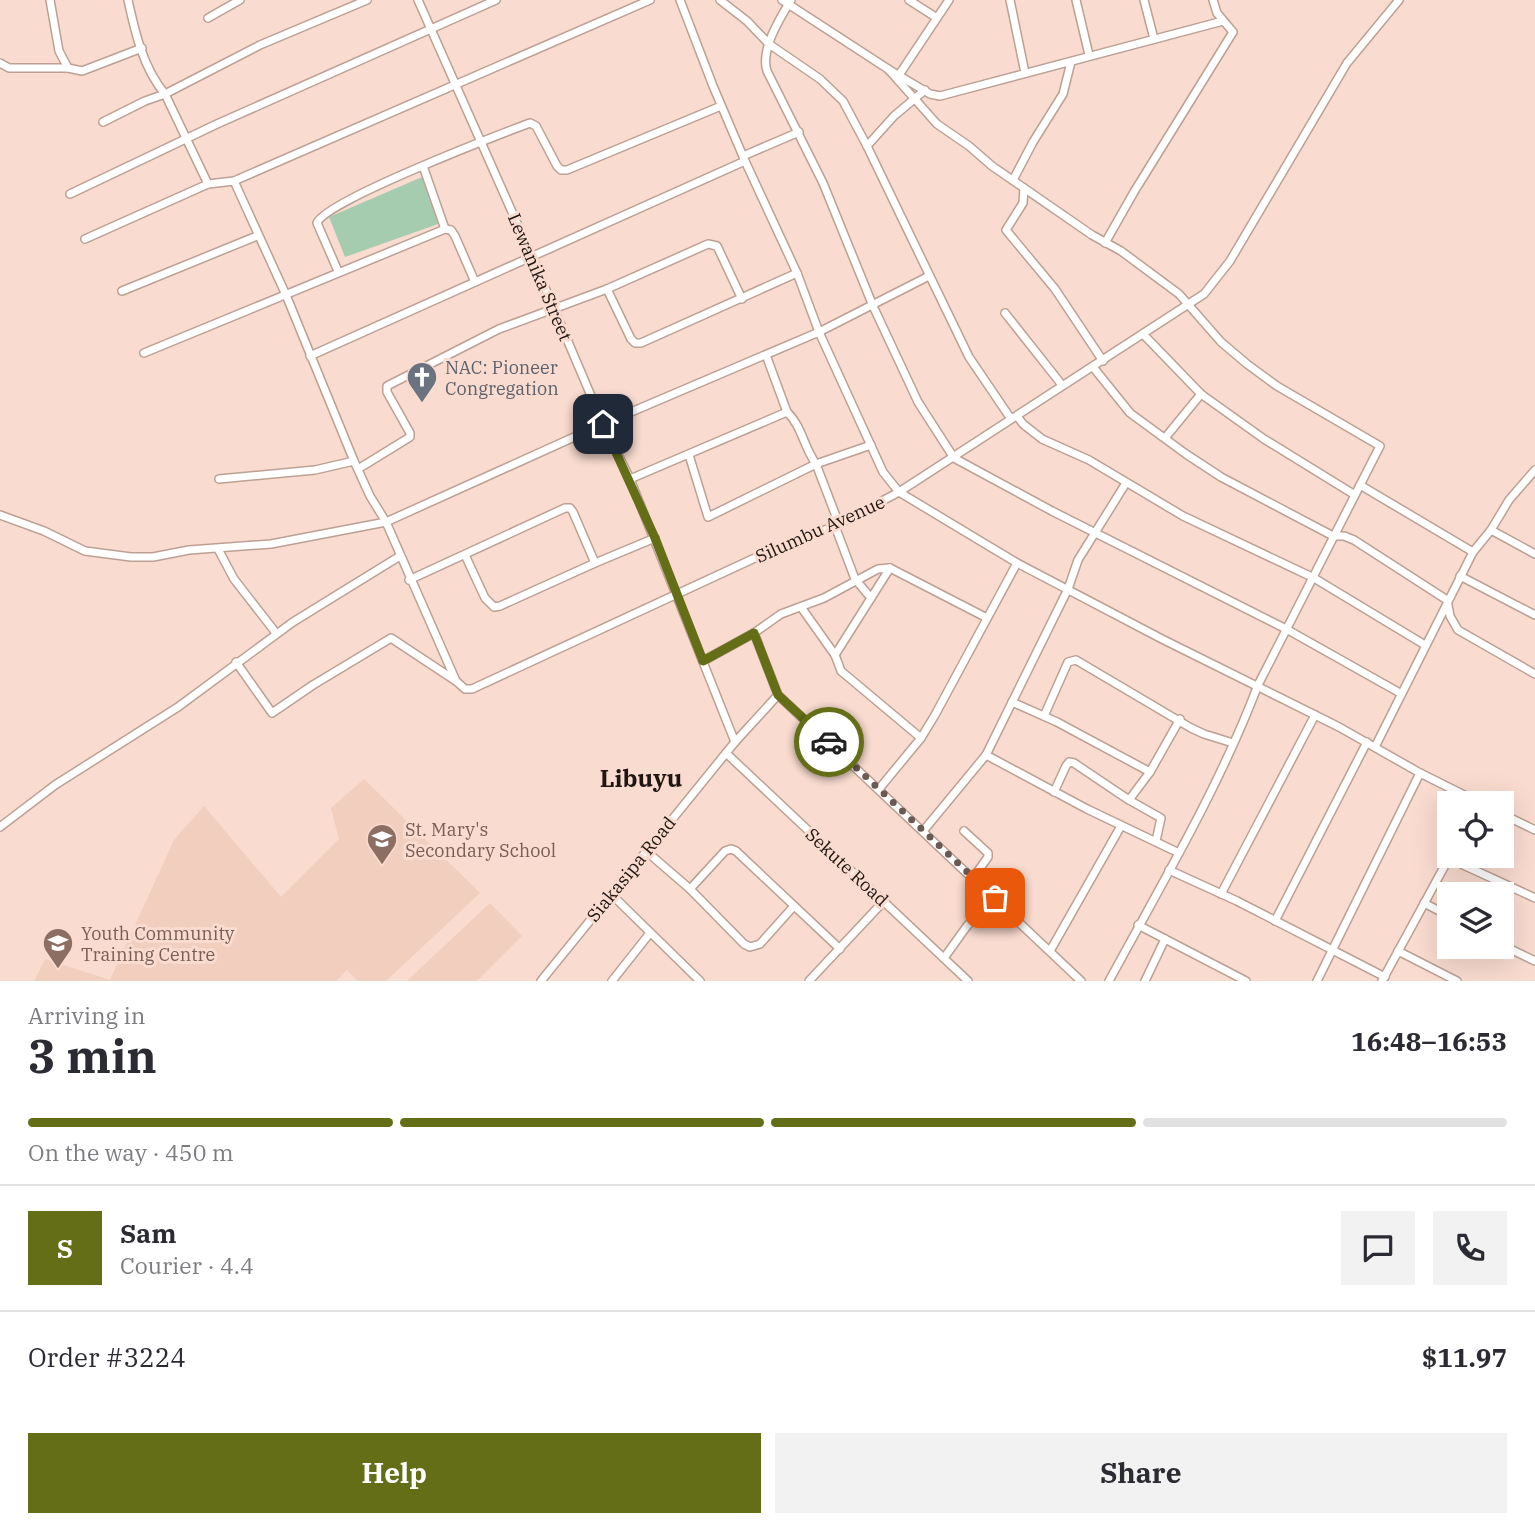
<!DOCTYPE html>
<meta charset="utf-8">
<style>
body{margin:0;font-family:"IBM Plex Serif",serif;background:#f2f2f3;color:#2b2b33;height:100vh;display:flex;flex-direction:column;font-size:26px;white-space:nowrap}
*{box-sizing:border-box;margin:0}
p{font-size:23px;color:#7c7c81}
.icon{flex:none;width:38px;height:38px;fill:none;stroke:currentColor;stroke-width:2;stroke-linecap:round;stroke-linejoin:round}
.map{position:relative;height:981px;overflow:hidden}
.drawer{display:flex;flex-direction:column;background:#fff;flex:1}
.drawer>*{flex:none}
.tools{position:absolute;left:1437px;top:791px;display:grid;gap:14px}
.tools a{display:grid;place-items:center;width:77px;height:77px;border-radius:0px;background:#fff;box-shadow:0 7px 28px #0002;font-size:35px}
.pin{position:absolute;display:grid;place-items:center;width:60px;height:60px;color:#fff;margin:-30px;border-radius:14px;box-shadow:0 4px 10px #0006}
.courier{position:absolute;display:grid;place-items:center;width:70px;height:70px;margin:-35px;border:5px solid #636e16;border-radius:50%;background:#fff;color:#222;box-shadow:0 2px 9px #0007}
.summary em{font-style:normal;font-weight:700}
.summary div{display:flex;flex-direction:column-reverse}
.summary{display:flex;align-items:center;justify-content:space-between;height:119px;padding:0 28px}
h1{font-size:46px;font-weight:700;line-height:52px}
.bar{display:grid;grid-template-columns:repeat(4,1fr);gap:10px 7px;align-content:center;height:84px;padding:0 28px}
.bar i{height:9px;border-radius:5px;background:#e1e1e2}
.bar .selected{background:#636e16}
.bar p{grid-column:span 4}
.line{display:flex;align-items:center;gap:18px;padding:0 28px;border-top:2px solid #e1e1e2}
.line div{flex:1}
.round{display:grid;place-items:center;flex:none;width:74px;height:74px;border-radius:0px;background:#f2f2f3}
.button{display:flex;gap:14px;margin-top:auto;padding:14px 28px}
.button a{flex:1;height:80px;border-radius:0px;background:#636e16;color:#fff;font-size:28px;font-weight:700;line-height:80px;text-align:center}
.button a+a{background:#f2f2f3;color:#2b2b33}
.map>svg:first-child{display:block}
</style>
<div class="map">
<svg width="1535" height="981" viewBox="0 0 1535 981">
<rect width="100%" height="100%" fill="#f9dbcf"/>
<g fill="#f2cebe">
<polygon points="364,779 480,893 386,981 358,981 347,970 336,981 34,981 45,959 110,980 174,840 204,806 281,897 339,839 331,808"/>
<polygon points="490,903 522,936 477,981 407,981"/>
</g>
<polygon fill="#a6ccaf" points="422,177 438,224 345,257 329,217"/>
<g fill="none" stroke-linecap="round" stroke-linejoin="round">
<g stroke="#bca094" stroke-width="10">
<g id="street">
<polyline points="50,0 59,51 68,68 82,71 142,48"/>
<polyline points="418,0 532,257 603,424 630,479 735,742"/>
<polyline points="680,0 713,86 745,161 797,273 819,332 883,472 899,492 1017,563 1162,639 1339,727 1420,773 1480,803"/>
<polyline points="720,0 747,21 769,44 820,79 843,101 867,146 969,357 1011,419"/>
<polyline points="782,0 888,69 930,94 940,96 1223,21"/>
<path d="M791 0C780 18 760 50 767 71L823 183 873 306 918 402 954 458 1052 511 1288 630 1400 693"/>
<polyline points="909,0 937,18"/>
<polyline points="1010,0 1025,73"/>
<polyline points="1076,0 1089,55"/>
<polyline points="1144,0 1154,39"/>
<polyline points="208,18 240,0"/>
<polyline points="0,63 9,68 68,68"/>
<path d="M888 69 937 124 969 146 992 166 1092 235 1121 251 1179 294 1221 342 1247 364 1277 386 1380 446 1258 685C1219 788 1161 885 1109 981"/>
<polyline points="897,78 949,0"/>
<path d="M103 122 145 101 165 94C143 68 135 32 128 0"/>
<polyline points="867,146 894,116 925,90"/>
<polyline points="743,156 799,132"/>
<polyline points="423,166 445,229"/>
<polyline points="1013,180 1033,142 1063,94 1071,62"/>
<polyline points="234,181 286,295 354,461 370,496 386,522 456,681 465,689 472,689 757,557 835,526 899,492 1204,294 1230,261 1347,63 1399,0"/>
<polyline points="208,184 165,94 260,45 367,0"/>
<polyline points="1024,188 1023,203 1006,230 1055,289 1103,361"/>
<polyline points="70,194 217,124 496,0"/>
<polyline points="85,239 208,184 234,181 650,0"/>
<polyline points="1105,243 1134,192 1233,32 1217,13 1213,0"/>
<path d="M338 271 317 223C325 201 498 135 530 123L536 126 557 166 561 170H567L721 106"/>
<polyline points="607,289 631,339 635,343 641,343 797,273"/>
<polyline points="122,291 257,236"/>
<polyline points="1005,313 1062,385"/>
<polyline points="1143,334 1201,394"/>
<polyline points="144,353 445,229 451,230 455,236 475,282"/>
<polyline points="310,356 745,161"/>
<polyline points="1093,367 1130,413 1186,454 1221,477 1333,536 1344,536 1354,540 1447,600 1450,616 1458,630 1535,674"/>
<polyline points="1017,416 1023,424 1042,439 1089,460 1183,516 1314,578 1425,645"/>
<polyline points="1165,438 1201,394 1264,439 1355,495"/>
<path d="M689 455 708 517 816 464C804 448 802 426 787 412"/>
<polyline points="358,469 410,437 410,433 387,392 387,386 499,329 607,289 708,244 717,246 742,299"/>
<polyline points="219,479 315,470 354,461"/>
<polyline points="630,479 787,412 766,355"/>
<polyline points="1360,485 1473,552"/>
<polyline points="0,515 44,531 85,551 131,557 153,557 189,550 271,544 386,522 603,424 819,332 929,276"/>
<polyline points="839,524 816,464 871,445"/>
<polyline points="835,526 855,579 871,598"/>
<polyline points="1491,530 1535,554"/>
<polyline points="218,549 234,579 276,633"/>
<polyline points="465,555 485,598 494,607 500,606 595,563"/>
<polyline points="1460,576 1535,615"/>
<polyline points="409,580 565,508 570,508 573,512 595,563 655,538"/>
<polyline points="801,607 835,655 841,671 921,738"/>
<polyline points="754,633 778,695 1081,981"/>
<polyline points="835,655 890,568"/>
<polyline points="703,661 754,633 781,614 824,598 878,569 890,568 987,618"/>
<polyline points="236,662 272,713 313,685 391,638 456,681"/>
<polyline points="1012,702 1057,722 1150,772"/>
<polyline points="1044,716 1068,662 1076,660 1191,728 1204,734 1233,743"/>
<polyline points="1375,747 1473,552 1491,530 1509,500 1535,470"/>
<polyline points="726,753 968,981"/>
<polyline points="986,755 1087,809 1179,853"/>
<polyline points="879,789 921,738 935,715 1017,563"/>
<polyline points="1054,792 1066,766 1069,762 1074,763 1129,800 1161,818 1156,841"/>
<polyline points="1129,800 1150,772 1180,719"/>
<polyline points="1502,814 1535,830"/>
<polyline points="0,827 55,785 178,707 293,622 400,556"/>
<polyline points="924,830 986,755 1068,589 1078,560 1126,483"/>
<polyline points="964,831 988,853 988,857 973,878"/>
<polyline points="646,851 690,889 744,944 750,947 760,944 794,906"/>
<polyline points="1448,858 1535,898"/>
<polyline points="1169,870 1237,901 1385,977"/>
<polyline points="690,889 725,851 731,849 736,851 840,949"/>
<polyline points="611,894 700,981"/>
<polyline points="1221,894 1315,715"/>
<polyline points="1424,903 1449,916"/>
<polyline points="1275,921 1367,742"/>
<polyline points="1138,925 1246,981"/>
<polyline points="1502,945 1535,961"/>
<polyline points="1050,951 1121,826"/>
<polyline points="1398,951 1457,981"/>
<polyline points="944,958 967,926 995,898"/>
<polyline points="541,981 735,742 778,695"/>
<polyline points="612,981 650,933"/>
<polyline points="809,981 884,901"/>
<polyline points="1145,981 1165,939"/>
<polyline points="1317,981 1420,773"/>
<polyline points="1382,981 1450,856"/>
</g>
</g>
<use href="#street" stroke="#fff" stroke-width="7"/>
</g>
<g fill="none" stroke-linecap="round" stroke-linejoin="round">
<polyline stroke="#6b5a54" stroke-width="7" stroke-dasharray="0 12.6" points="829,742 995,898"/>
<polyline stroke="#636e16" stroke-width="9" points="603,424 655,538 703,661 754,633 778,695 829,742"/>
</g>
<defs>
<g id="church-pin" transform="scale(1.575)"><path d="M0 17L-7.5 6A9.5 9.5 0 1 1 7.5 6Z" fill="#6b7280" stroke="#f9dbcf"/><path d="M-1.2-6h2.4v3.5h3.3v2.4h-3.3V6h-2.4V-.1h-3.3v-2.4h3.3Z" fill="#fff"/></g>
<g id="school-pin" transform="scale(1.575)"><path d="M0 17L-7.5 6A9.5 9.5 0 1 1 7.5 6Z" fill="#8d6e63" stroke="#f9dbcf"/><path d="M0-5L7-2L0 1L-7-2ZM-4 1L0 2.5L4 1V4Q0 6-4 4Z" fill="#fff"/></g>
</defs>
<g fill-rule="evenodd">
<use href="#church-pin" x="422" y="377"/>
<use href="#school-pin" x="382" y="839"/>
<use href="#school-pin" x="58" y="943"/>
</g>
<g text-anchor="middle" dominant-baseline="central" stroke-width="6" stroke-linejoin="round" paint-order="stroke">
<g font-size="18" fill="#1f1511" stroke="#f9dbcf">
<text transform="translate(540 277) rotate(67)">Lewanika Street</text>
<text transform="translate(820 529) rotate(-24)">Silumbu Avenue</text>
<text transform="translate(847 867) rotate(43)">Sekute Road</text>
<text transform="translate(631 869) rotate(-51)">Siakasipa Road</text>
</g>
<g font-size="18" fill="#5b616d" stroke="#f9dbcf" text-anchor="start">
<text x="445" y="367">NAC: Pioneer<tspan x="445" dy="21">Congregation</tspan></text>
</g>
<g font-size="18" fill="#785e54" stroke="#f9dbcf" text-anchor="start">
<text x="405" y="829">St. Mary's<tspan x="405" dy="21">Secondary School</tspan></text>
<text x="81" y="933">Youth Community<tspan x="81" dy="21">Training Centre</tspan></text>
</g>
<g font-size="24" font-weight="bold" fill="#1f1511" stroke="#f9dbcf">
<text x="641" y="778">Libuyu</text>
</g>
</g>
</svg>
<div class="tools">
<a><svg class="icon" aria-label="locate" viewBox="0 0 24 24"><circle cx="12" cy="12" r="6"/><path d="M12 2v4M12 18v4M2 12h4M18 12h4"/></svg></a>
<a><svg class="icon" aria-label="layers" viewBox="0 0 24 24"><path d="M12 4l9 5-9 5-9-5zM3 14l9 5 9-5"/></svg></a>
</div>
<div class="pin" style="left:995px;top:898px;background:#ea580c"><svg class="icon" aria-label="bag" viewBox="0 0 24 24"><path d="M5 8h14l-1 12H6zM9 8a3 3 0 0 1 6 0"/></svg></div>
<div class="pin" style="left:603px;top:424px;background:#1f2937"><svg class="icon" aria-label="home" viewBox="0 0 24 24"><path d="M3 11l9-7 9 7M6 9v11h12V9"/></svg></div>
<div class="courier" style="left:829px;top:742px"><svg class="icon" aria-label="car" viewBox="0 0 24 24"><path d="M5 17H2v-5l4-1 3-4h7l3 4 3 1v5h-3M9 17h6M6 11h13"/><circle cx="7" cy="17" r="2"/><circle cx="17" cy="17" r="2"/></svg></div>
</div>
<section class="drawer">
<div class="summary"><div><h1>3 min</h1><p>Arriving in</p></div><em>16:48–16:53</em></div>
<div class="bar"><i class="selected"></i><i class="selected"></i><i class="selected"></i><i></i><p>On the way · 450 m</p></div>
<div class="line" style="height:126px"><b class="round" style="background:#636e16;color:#fff">S</b><div><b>Sam</b><p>Courier · 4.4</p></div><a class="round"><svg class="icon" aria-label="chat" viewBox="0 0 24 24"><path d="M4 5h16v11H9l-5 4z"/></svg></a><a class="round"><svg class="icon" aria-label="phone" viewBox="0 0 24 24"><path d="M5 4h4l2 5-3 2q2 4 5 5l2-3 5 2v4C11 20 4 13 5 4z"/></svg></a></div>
<div class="line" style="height:91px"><div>Order #3224</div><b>$11.97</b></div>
<div class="button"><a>Help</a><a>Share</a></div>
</section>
